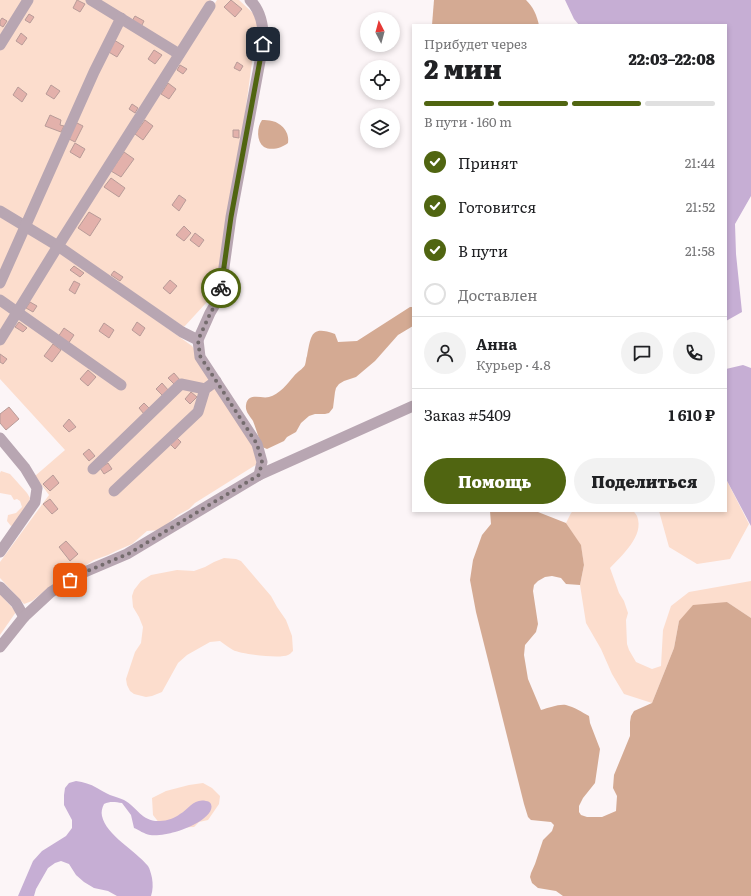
<!DOCTYPE html>
<html lang="ru">
<meta charset="utf-8">
<style>
body{margin:0;font-family:Literata,serif;background:#f2f2f2;color:#202124;height:100vh;display:flex;flex-direction:column;font-size:15px;white-space:nowrap}
*{box-sizing:border-box;margin:0}
p{font-size:13px;color:#757577}
.icon{flex:none;width:22px;height:22px;fill:none;stroke:currentColor;stroke-width:2;stroke-linecap:round;stroke-linejoin:round}
.map{position:relative;flex:1;overflow:hidden}
.drawer{position:absolute;left:412px;top:24px;width:315px;height:488px;display:flex;flex-direction:column;background:#fff;border-radius:0px;box-shadow:0 2px 6px #0003}
.drawer>*{flex:none}
.needle{width:26px;rotate:354deg}
.tools{position:absolute;left:360px;top:12px;display:grid;gap:8px}
.tools a{display:grid;place-items:center;width:40px;height:40px;border-radius:50%;background:#fff;box-shadow:0 2px 6px #0003;font-size:20px}
.pin{position:absolute;display:grid;place-items:center;width:34px;height:34px;color:#fff;margin:-17px;border-radius:8px;box-shadow:0 2px 6px #0006}
.courier{position:absolute;display:grid;place-items:center;width:40px;height:40px;margin:-20px;border:3px solid #506511;border-radius:50%;background:#fff;color:#222;box-shadow:0 1px 5px #0007}
.overview em{font-style:normal;font-weight:800}
.overview div{display:flex;flex-direction:column-reverse}
.overview{display:flex;align-items:center;justify-content:space-between;height:68px;padding:0 12px}
h1{font-size:26px;font-weight:800;line-height:30px}
.bar{display:grid;grid-template-columns:repeat(4,1fr);gap:6px 4px;align-content:center;height:48px;padding:0 12px}
.bar i{height:5px;border-radius:3px;background:#e0e0e0}
.bar .on{background:#506511}
.bar p{grid-column:span 4}
.line{display:flex;align-items:center;gap:10px;padding:0 12px;border-top:1px solid #e0e0e0}
.line div{flex:1}
.round{display:grid;place-items:center;flex:none;width:42px;height:42px;border-radius:21px;background:#f2f2f2}
ol{padding:0 12px;list-style:none}
li{display:flex;align-items:center;gap:12px;height:44px}
li p{margin-inline-start:auto}
li .icon{padding:4px;border-radius:50%;background:#506511;color:#fff;stroke-width:4}
li:last-child{color:#757577}
li i{width:22px;height:22px;border:2px solid #e0e0e0;border-radius:50%}
.cta{display:flex;gap:8px;margin-top:auto;padding:8px 12px}
.cta a{flex:1;height:46px;border-radius:24px;background:#506511;color:#fff;font-size:16px;font-weight:800;line-height:46px;text-align:center}
.cta a+a{background:#f2f2f2;color:#202124}
.map>svg:first-child{display:block}
</style>
<div class="map">
<svg width="751" height="896" viewBox="0 0 751 896">
<rect width="100%" height="100%" fill="#fcf5f7"/>
<g fill="#fcddcd">
<polygon points="0,0 211,0 55,243 0,208"/>
<polygon points="217,0 239,0 258,18 238,165 217,291 184,327 63,244"/>
<polygon points="0,214 52,246 0,333"/>
<polygon points="59,250 192,346 216,381 253,447 257,464 195,503 189,509 178,515 160,530 147,531 132,544 116,551 108,555 94,560 69,576 47,589 32,601 24,604 0,578 0,562 49,495 35,476 65,450 0,379 0,345"/>
<polygon points="1,471 10,474 27,493 30,498 28,506 17,525 11,526 7,521 8,515 16,513 22,507 20,501 17,499 14,500 11,495 0,493 0,473"/>
<polygon points="726,479 749,524 730,559 697,564 669,547 659,511 726,511"/>
<path d="M573 511H633C635 513 636 514 637 516 645 536 621 556 610 568L619 593 624 601 628 613 626 620 627 644 629 650 636 662 652 669 661 666 663 630 671 606 689 592 751 581V618L727 602 679 621 674 648 652 703 624 694 612 674 601 649 586 623 580 585 584 565 581 546 566 523 571 513Z"/>
<path d="M224 558 236 559 241 561 271 596 277 607 286 620 292 636 293 651C291 653 290 654 288 655 280 659 240 654 233 650 228 647 224 644 220 641L210 642 187 655 178 663 162 692 152 696 146 697 134 694 130 691 127 685 126 679 135 652 141 643 143 627 139 617 133 607 132 596 134 590 141 581 151 575 177 570 194 571 205 567 214 562Z"/>
<polygon points="0,594 16,612 0,635"/>
<polygon points="203,783 212,788 220,796 219,804 208,820 199,822 194,827 168,828 160,824 153,815 152,798 166,791 189,785"/>
</g>
<g fill="#d4aa93">
<path d="M434 0H526C534 8 536 14 539 25H432Z"/>
<path d="M262 120C265 120 269 120 272 121 282 123 290 133 288 143 282 148 271 151 264 147 256 141 257 127 262 120Z"/>
<path d="M410 307H413V326L398 335 375 361 356 377 344 381 339 384 336 388 335 392 333 408 329 413 325 414H315L309 416 301 423 296 432 287 437 284 441 267 449 262 447C259 438 256 429 253 421 250 416 245 412 246 405 248 392 261 399 269 397 279 395 288 383 294 376 297 372 303 369 305 365 306 362 306 358 307 356 311 335 311 325 335 334L338 342 357 341Z"/>
<path d="M490 511H535L538 512 566 523 581 545 584 565 580 585 566 584 561 578 552 576 545 577 538 581 534 585 533 591 538 624 536 632 525 645 524 655 528 679 541 710C549 708 558 704 566 705 574 707 582 712 589 716L590 723 600 749 595 783 583 798 579 806V812L581 815 587 817H602L616 811 617 796 613 788 614 775 630 736V722L631 716 634 711 652 703 674 648 679 621 693 605 727 602 751 618V896H563L556 891 538 888 532 883 530 877 531 873 535 864 543 840 552 831 554 825 551 822 531 820 528 817 524 804 476 612 470 580 473 560 482 535 491 524Z"/>
</g>
<g fill="#c6aed4">
<polygon points="565,0 751,0 751,196 735,224 736,254 742,312 726,321 726,25 579,25 574,19"/>
<polygon points="743,365 751,368 751,526 726,479 726,369"/>
<path d="M76 781C84 782 90 784 97 788 101 790 105 793 110 795 115 797 120 798 124 800 138 808 142 822 160 821 167 821 175 818 180 814 189 809 194 798 206 801 208 801 210 802 211 804 216 817 184 830 175 832 168 834 157 836 150 835 144 834 139 830 134 828L131 815 122 803C115 802 110 801 104 804 102 808 101 812 102 816 106 835 136 851 148 866 150 869 151 874 152 878 153 884 153 890 151 896H117L108 891 94 888 84 882 76 875 69 864 61 861 55 863 48 868 36 889 34 896H18L33 861 42 851 66 836 72 828V820L64 805V795L65 788 69 783Z"/>
</g>
<g fill="#e3b1ab" stroke="#b89b98">
<polygon points="77,0 85,4 80,12 73,8"/>
<polygon points="231,0 242,9 235,17 224,7"/>
<polygon points="29,14 34,17 30,23 25,20"/>
<polygon points="135,16 144,21 141,27 132,21"/>
<polygon points="2,18 7,21 3,27 0,25 0,21"/>
<polygon points="21,33 27,38 22,45 16,41"/>
<polygon points="114,40 124,46 117,57 107,51"/>
<polygon points="154,50 162,55 155,64 148,59"/>
<polygon points="237,62 243,66 240,71 234,68"/>
<polygon points="180,65 187,69 183,74 177,70"/>
<polygon points="168,83 176,89 169,99 161,94"/>
<polygon points="51,85 60,91 54,99 46,94"/>
<polygon points="18,87 27,94 22,102 13,95"/>
<polygon points="132,104 138,108 135,113 129,109"/>
<polygon points="50,115 61,120 60,125 64,126 61,132 45,126"/>
<polygon points="145,120 153,126 143,140 135,134"/>
<polygon points="75,122 83,126 75,142 67,138"/>
<polygon points="233,130 239,130 239,138 233,137"/>
<polygon points="75,143 85,149 80,158 70,152"/>
<polygon points="124,152 134,159 121,177 111,171"/>
<polygon points="111,178 125,188 119,197 104,187"/>
<polygon points="179,195 186,200 179,211 172,205"/>
<polygon points="89,212 101,219 90,236 78,228"/>
<polygon points="184,226 191,233 184,241 176,235"/>
<polygon points="195,233 204,240 199,247 190,240"/>
<polygon points="74,266 84,273 80,277 70,270"/>
<polygon points="114,271 123,277 120,281 111,275"/>
<polygon points="170,280 177,286 170,294 163,288"/>
<polygon points="74,281 80,284 75,294 69,290"/>
<polygon points="30,302 37,306 33,312 26,308"/>
<polygon points="19,322 27,328 23,332 15,327"/>
<polygon points="137,322 145,328 140,336 132,330"/>
<polygon points="104,323 114,330 109,338 99,331"/>
<polygon points="64,328 74,335 68,344 58,337"/>
<polygon points="53,344 61,350 52,362 44,356"/>
<polygon points="0,354 7,359 3,364 0,362"/>
<polygon points="88,370 96,377 88,386 80,379"/>
<polygon points="174,373 180,380 175,385 168,378"/>
<polygon points="162,383 169,391 163,396 156,389"/>
<polygon points="191,392 197,397 190,404 185,399"/>
<polygon points="144,403 150,409 144,414 139,408"/>
<polygon points="9,407 19,419 6,430 0,423 0,414"/>
<polygon points="69,419 76,427 69,432 63,426"/>
<polygon points="176,437 181,442 175,449 170,444"/>
<polygon points="89,449 95,456 89,461 83,454"/>
<polygon points="108,463 112,469 104,474 100,468"/>
<polygon points="53,475 59,483 50,491 43,484"/>
<polygon points="50,499 58,509 52,514 43,504"/>
<polygon points="66,541 78,554 70,561 59,547"/>
</g>
<g fill="none" stroke-linecap="round" stroke-linejoin="round">
<g stroke="#b8a6b2" stroke-width="11">
<polyline points="91,0 179,54"/>
<path d="M250 0C262 12 264 29 263 45L231 217 220 296 210 313 198 340 200 357 257 444 262 462 259 475"/>
<polyline points="0,45 28,0"/>
<polyline points="0,211 58,246 182,332 198,340"/>
<polyline points="0,283 94,72 121,18"/>
<polyline points="0,300 121,385"/>
<polyline points="0,340 58,246 210,6"/>
<polyline points="0,438 25,468 37,488 35,502 0,552"/>
<polyline points="93,469 181,384 205,389"/>
<polyline points="114,491 198,412 205,389 216,381"/>
<polyline points="0,587 16,603 24,617"/>
<polyline points="0,647 24,617 51,592 80,574 127,554 259,475 413,406"/>
</g>
</g>
<g fill="none" stroke-linecap="round" stroke-linejoin="round">
<polyline stroke="#756c6e" stroke-width="4" stroke-dasharray="0 7.2" points="70,580 80,574 128,554 259,475 262,462 257,444 200,356 198,340 210,314 220,296 221,288"/>
<polyline stroke="#506511" stroke-width="5" points="221,288 231,217 263,44"/>
</g>
</svg>
<div class="tools">
<a><svg class="needle" viewBox="-14 -14 28 28"><path d="M0-13l5 13h-10z" fill="#e53935"/><path d="M0 13l5-13h-10z" fill="#757577"/></svg></a>
<a><svg class="icon" aria-label="locate" viewBox="0 0 24 24"><circle cx="12" cy="12" r="6"/><path d="M12 2v4M12 18v4M2 12h4M18 12h4"/></svg></a>
<a><svg class="icon" aria-label="layers" viewBox="0 0 24 24"><path d="M12 4l9 5-9 5-9-5zM3 14l9 5 9-5"/></svg></a>
</div>
<div class="pin" style="left:70px;top:580px;background:#ea580c"><svg class="icon" aria-label="bag" viewBox="0 0 24 24"><path d="M5 8h14l-1 12H6zM9 8a3 3 0 0 1 6 0"/></svg></div>
<div class="pin" style="left:263px;top:44px;background:#1f2937"><svg class="icon" aria-label="home" viewBox="0 0 24 24"><path d="M3 11l9-7 9 7M6 9v11h12V9"/></svg></div>
<div class="courier" style="left:221px;top:288px"><svg class="icon" aria-label="bike" viewBox="0 0 24 24"><circle cx="6" cy="16" r="4"/><circle cx="18" cy="16" r="4"/><path d="M6 16l4-8h5l3 8M10 8l3 8H6M13 5h3"/></svg></div>
<section class="drawer">
<div class="overview"><div><h1>2 мин</h1><p>Прибудет через</p></div><em>22:03–22:08</em></div>
<div class="bar"><i class="on"></i><i class="on"></i><i class="on"></i><i></i><p>В пути · 160 m</p></div>
<ol>
<li><svg class="icon" aria-label="check" viewBox="0 0 24 24"><path d="M5 12l5 5 9-10"/></svg>Принят<p>21:44</p></li>
<li><svg class="icon" aria-label="check" viewBox="0 0 24 24"><path d="M5 12l5 5 9-10"/></svg>Готовится<p>21:52</p></li>
<li><svg class="icon" aria-label="check" viewBox="0 0 24 24"><path d="M5 12l5 5 9-10"/></svg>В пути<p>21:58</p></li>
<li><i></i>Доставлен</li>
</ol>
<div class="line" style="height:72px"><a class="round"><svg class="icon" aria-label="person" viewBox="0 0 24 24"><circle cx="12" cy="8" r="4"/><path d="M4 21q1-7 8-7t8 7"/></svg></a><div><b>Анна</b><p>Курьер · 4.8</p></div><a class="round"><svg class="icon" aria-label="chat" viewBox="0 0 24 24"><path d="M4 5h16v11H9l-5 4z"/></svg></a><a class="round"><svg class="icon" aria-label="phone" viewBox="0 0 24 24"><path d="M5 4h4l2 5-3 2q2 4 5 5l2-3 5 2v4C11 20 4 13 5 4z"/></svg></a></div>
<div class="line" style="height:52px"><div>Заказ #5409</div><b>1 610 ₽</b></div>
<div class="cta"><a>Помощь</a><a>Поделиться</a></div>
</section>
</div>
